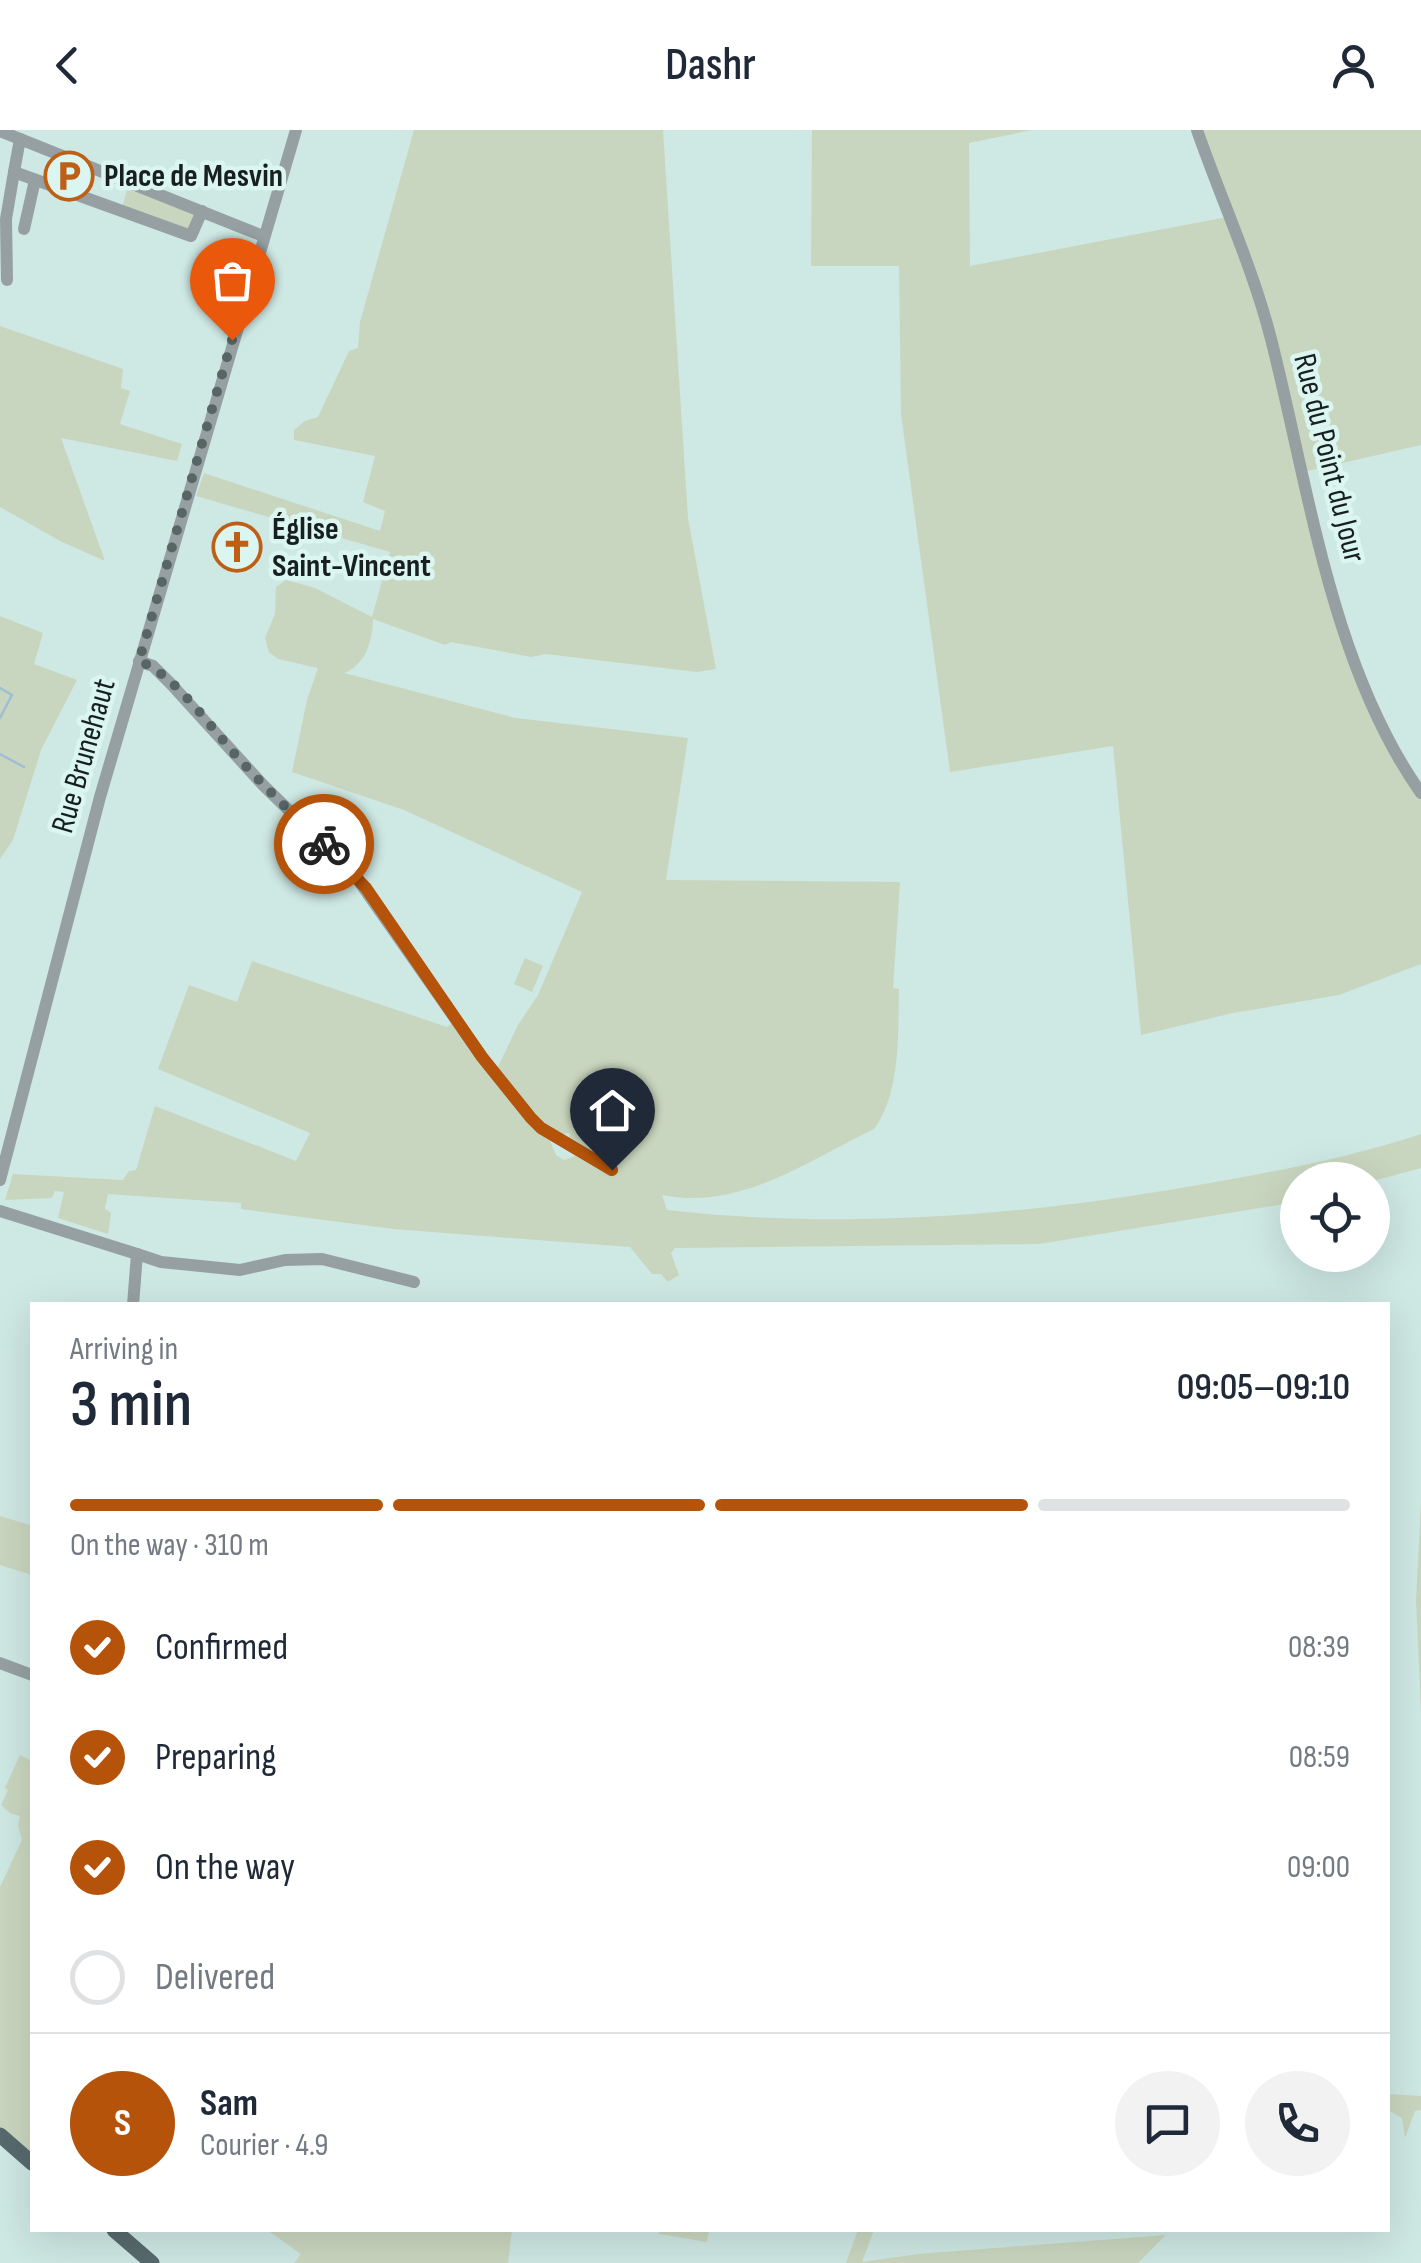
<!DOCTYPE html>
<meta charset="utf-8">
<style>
body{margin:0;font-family:"Sofia Sans Condensed",sans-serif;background:#f2f2f3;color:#1f2937;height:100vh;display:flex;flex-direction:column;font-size:38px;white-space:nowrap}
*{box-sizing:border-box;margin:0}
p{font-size:32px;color:#747a83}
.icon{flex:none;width:55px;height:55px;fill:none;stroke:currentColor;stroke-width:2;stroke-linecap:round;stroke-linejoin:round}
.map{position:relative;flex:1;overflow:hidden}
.panel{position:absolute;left:30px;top:1172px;width:1360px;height:930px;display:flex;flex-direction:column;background:#fff;border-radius:0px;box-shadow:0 10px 40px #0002}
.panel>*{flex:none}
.fabs{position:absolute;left:1280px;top:1032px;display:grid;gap:20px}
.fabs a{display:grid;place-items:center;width:110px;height:110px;border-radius:50%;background:#fff;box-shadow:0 10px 40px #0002;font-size:50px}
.pin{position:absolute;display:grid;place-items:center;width:85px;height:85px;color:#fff;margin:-102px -42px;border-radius:50% 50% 50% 0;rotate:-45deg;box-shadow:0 0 10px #0007}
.pin .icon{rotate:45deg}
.courier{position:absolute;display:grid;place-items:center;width:100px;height:100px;margin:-50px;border:8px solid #b45309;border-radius:50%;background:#fff;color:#222;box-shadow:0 2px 12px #0007}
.overview em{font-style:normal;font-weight:600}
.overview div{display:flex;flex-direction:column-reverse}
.overview{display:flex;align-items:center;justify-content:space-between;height:170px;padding:0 40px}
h1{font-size:65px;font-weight:600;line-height:75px}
.bar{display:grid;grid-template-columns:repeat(4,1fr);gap:15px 10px;align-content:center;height:120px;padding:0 40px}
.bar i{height:12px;border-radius:8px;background:#e0e1e3}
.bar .selected{background:#b45309}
.bar p{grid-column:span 4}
.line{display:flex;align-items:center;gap:25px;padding:0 40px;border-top:2px solid #e0e1e3}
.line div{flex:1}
.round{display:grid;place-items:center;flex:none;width:105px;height:105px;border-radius:52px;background:#f2f2f3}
ol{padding:0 40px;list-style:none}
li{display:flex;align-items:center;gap:30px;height:110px}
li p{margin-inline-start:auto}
li .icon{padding:10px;border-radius:50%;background:#b45309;color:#fff;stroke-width:4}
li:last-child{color:#747a83}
li i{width:55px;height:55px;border:5px solid #e0e1e3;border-radius:50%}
header{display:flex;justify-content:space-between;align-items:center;height:130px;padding:0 40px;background:#fff;font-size:45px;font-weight:600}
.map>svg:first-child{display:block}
</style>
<header><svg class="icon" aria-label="back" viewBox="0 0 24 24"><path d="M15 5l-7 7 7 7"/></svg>Dashr<svg class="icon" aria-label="person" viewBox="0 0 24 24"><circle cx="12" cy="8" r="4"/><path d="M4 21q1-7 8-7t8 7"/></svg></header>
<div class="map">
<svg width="1421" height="2133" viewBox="0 0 1421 2133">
<rect width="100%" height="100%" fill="#cee8e4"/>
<g fill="#c9d6bf" fill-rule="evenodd">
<path d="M414 0H663L688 388 716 539 697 542 546 524 531 527 451 512 445 515 373 489C373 510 365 536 344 543L516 588 688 608 666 750 900 752 893 858 899 859C898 902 901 963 874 999 808 1031 739 1081 662 1065L667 1080C844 1100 1023 1086 1198 1055 1274 1042 1348 1028 1421 1004V1038L1373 1051 1298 1050 1297 1072 1039 1114 675 1118 671 1123 679 1145 668 1152 661 1144H652L630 1117 393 1099 241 1079V1073L108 1064 105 1079 111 1083 108 1104 58 1088 64 1062 55 1061 52 1068 5 1070 13 1044 123 1050 129 1041 136 1040 155 976 296 1031 310 1003 158 939 189 855 237 872 252 831 447 897 456 890 495 943 518 895 538 865 582 762 404 680 292 642 307 570 318 538 278 529 269 522 265 508 275 484 276 457 286 450 315 458 372 487 390 422 196 366 204 343 380 401 385 381 363 372 375 326 294 310V300L305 291 318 287 349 221 358 218 360 192ZM570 1003 569 1008 583 1023 564 1030 556 1025 548 1006Z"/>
<polygon points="812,0 1032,0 969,13 970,136 1227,87 1197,0 1421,0 1421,315 1303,342 1349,515 1421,663 1421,834 1339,865 1233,883 1141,905 1113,616 950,642 901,284 899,136 811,136"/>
<polygon points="129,53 202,81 191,106 121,81"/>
<polygon points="0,196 123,239 121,258 130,261 120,294 182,314 177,331 61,308 105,431 62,412 0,377"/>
<polygon points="0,486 43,503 34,534 77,550 41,620 13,710 0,729"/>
<polygon points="525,828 543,836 532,862 514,854"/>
<polygon points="1421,1372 1421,1584 1416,1470"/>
<polygon points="0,1386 30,1395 32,1390 32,1445 0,1435"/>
<polygon points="20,1625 32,1631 32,2033 0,2005 0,1757 22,1710 18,1695 20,1686 10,1683 1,1675 8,1660 5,1658"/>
<polygon points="1388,1964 1421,1966 1421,1980 1415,1981 1405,2008 1402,1988 1388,1980"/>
<polygon points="267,2100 512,2100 508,2133 294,2133 301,2124"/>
<polygon points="660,2100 709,2100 707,2112 659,2104"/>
<polygon points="858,2100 874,2100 862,2132 918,2124 1166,2105 1138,2133 846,2133"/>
</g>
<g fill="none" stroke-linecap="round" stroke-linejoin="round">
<g stroke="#9ebed2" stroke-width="2.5">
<polyline points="0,558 12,565 0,588"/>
<polyline points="0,624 24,637"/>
</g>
<g stroke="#96a0a2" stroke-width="12">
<path d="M1197 0C1221 69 1253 138 1271 209 1309 358 1331 536 1421 663"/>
<polyline points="0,1 263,106"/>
<polyline points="20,9 14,42 191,106 202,81"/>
<polyline points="24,99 35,50"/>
<polyline points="7,150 6,89 14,42"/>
<polyline points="139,531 153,536 171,554 263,655 354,744 482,927 531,988 541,998 612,1040"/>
<polyline points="0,1050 100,667 296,0"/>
<polyline points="0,1081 137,1124 133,1175"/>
<polyline points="137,1124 161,1132 240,1140 285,1130 322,1129 414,1152"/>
<polyline points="0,1533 32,1545"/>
</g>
<g stroke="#576a6e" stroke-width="15">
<polyline points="0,2005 32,2033"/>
<polyline points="114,2100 152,2133"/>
</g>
</g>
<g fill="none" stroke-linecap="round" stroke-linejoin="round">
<path stroke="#576664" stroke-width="10" stroke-dasharray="0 18" d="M232 210 139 531C175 544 214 602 240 630 267 659 295 687 324 714"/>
<polyline stroke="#b45309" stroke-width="12" points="324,714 366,758 482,927 531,988 541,998 612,1040"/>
</g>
<defs>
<g id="parking-ring" transform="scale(2.5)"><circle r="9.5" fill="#dbf6f1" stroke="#be5f16" stroke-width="1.5"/><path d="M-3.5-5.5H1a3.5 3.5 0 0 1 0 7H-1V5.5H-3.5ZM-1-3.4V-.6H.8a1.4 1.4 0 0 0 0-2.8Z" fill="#be5f16"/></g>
<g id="church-ring" transform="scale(2.5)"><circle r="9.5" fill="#dbf6f1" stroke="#be5f16" stroke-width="1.5"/><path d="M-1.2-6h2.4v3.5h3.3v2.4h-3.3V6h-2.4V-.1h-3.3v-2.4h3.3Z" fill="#be5f16"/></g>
</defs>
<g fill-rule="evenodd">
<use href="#parking-ring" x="69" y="46"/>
<use href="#church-ring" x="237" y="417"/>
</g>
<g text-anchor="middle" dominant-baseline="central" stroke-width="9" stroke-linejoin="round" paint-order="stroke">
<g font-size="32" font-weight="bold" fill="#17201f" stroke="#dbf6f1" text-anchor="start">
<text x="104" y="46">Place de Mesvin</text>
<text x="272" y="399">Église<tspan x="272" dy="37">Saint-Vincent</tspan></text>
</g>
<g font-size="32" fill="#17201f" stroke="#dbf6f1">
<text transform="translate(1329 328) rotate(76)">Rue du Point du Jour</text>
<text transform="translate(84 626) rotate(-74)">Rue Brunehaut</text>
</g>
</g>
</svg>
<div class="fabs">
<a><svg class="icon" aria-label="locate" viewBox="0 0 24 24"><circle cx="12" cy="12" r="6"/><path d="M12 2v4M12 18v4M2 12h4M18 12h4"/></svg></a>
</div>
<div class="pin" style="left:232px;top:210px;background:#ea580c"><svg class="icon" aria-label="bag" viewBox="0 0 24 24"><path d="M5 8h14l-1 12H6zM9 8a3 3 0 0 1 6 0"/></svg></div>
<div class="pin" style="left:612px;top:1040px;background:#1f2937"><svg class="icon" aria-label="home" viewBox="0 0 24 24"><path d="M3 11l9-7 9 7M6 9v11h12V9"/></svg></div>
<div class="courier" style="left:324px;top:714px"><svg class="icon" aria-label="bike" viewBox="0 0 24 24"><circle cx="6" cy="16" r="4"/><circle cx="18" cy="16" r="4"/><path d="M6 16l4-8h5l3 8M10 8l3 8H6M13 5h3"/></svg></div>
<section class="panel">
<div class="overview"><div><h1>3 min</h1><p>Arriving in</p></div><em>09:05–09:10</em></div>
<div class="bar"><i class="selected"></i><i class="selected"></i><i class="selected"></i><i></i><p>On the way · 310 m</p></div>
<ol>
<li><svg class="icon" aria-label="check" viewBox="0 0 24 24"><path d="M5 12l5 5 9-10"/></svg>Confirmed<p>08:39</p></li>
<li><svg class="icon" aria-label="check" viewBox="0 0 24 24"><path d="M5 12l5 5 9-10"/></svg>Preparing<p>08:59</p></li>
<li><svg class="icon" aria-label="check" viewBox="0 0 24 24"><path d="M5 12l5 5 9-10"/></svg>On the way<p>09:00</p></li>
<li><i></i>Delivered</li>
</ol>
<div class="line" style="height:180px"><b class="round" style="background:#b45309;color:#fff">S</b><div><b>Sam</b><p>Courier · 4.9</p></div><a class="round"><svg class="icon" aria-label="chat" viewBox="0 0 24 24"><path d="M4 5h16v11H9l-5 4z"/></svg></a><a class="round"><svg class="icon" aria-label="phone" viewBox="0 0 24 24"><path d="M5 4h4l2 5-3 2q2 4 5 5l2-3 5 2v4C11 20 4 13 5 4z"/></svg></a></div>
</section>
</div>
